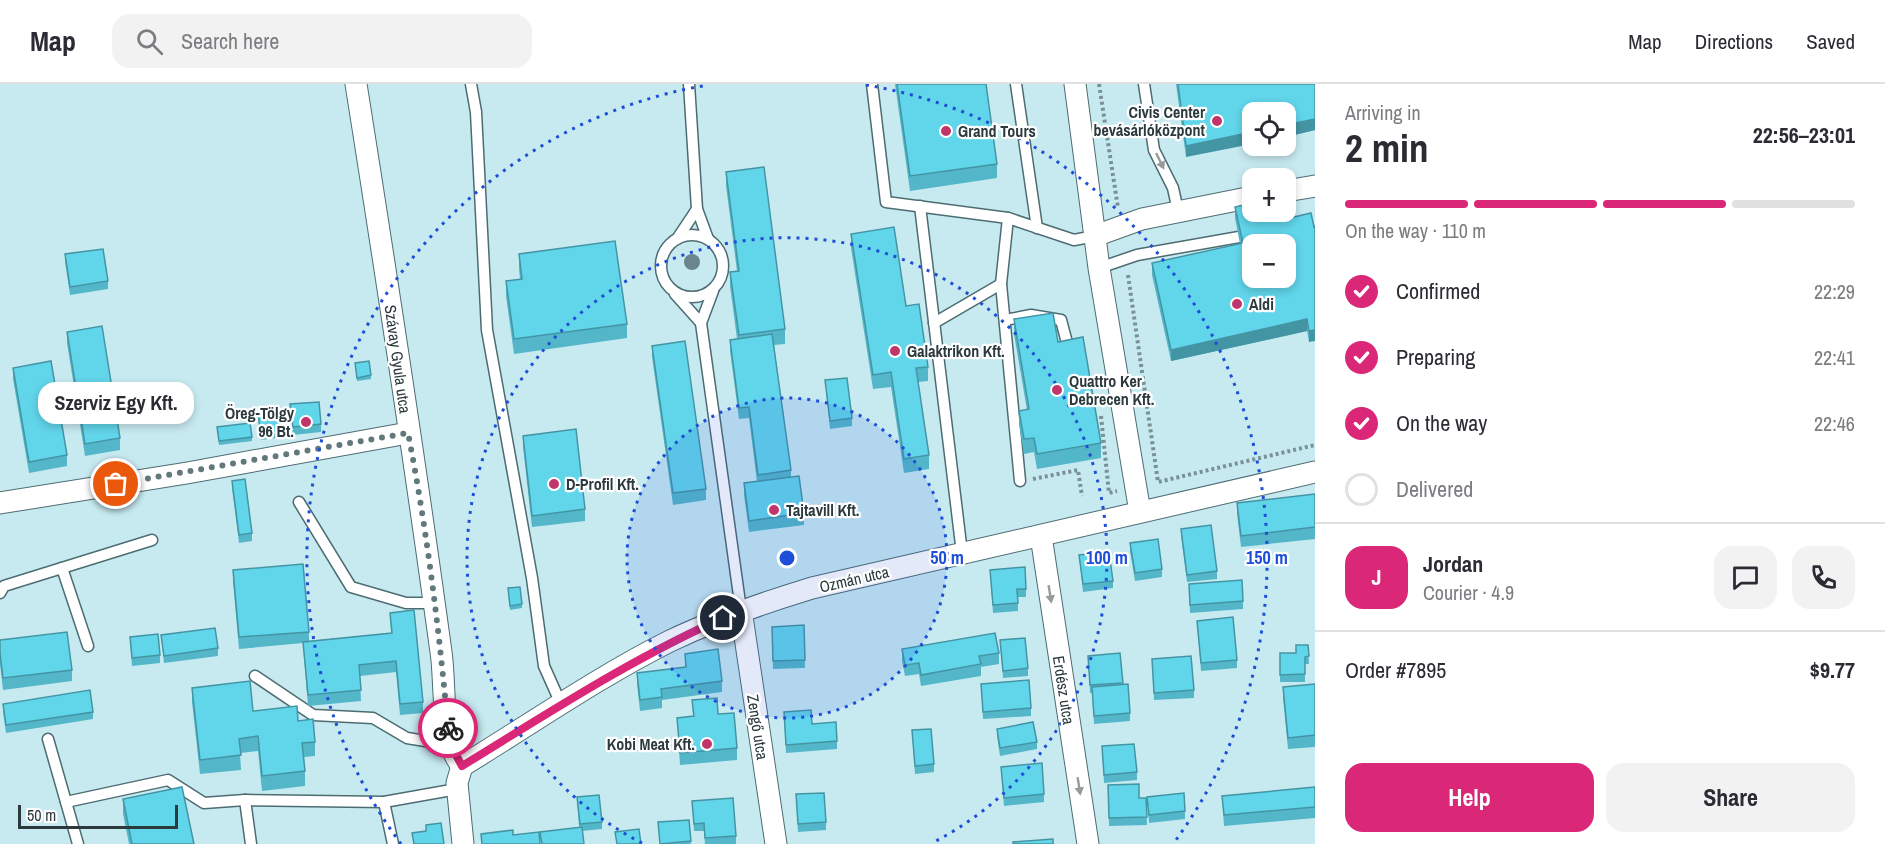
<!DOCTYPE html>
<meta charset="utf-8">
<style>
body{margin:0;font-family:"Archivo Narrow",sans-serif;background:#f2f2f3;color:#2b2b33;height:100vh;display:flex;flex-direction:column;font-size:22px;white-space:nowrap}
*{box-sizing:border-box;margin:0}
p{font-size:20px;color:#7c7c81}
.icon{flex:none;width:33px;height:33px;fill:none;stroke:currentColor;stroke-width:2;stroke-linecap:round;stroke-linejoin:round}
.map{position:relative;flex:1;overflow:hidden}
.details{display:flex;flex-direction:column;background:#fff;width:570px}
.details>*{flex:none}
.controls{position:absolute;left:1242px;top:18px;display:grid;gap:12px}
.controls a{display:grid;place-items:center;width:54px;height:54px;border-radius:12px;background:#fff;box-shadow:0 3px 9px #0003;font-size:30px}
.scale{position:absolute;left:18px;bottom:15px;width:160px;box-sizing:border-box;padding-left:6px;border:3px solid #2c3a3d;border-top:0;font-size:16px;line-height:21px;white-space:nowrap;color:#2c3a3d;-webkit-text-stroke:4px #fff;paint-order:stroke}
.pin{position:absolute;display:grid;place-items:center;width:51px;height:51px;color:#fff;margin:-26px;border:3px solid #fff;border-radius:50%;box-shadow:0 2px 6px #0007}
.courier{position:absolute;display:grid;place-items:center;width:60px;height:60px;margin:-30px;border:4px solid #db2777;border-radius:50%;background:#fff;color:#222;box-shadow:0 2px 8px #0007}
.bubble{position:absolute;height:42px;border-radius:18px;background:#fff;box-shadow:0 3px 9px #0003;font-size:20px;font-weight:700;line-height:42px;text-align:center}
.head em{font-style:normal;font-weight:700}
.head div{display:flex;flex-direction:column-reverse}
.head{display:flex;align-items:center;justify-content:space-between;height:102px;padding:0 30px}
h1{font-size:39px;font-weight:700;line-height:45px}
.bar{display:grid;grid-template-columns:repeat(4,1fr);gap:9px 6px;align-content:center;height:72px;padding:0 30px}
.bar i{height:8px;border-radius:4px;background:#e1e1e2}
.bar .current{background:#db2777}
.bar p{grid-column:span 4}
.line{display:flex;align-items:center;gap:15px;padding:0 30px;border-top:2px solid #e1e1e2}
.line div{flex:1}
.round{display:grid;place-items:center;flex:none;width:63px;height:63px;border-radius:18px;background:#f2f2f3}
ol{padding:0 30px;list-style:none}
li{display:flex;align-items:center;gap:18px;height:66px}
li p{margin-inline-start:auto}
li .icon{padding:6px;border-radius:50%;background:#db2777;color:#fff;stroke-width:4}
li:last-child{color:#7c7c81}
li i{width:33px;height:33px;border:3px solid #e1e1e2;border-radius:50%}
.cta{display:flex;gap:12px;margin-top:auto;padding:12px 30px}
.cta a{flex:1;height:69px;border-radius:18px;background:#db2777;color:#fff;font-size:24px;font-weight:700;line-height:69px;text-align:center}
.cta a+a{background:#f2f2f3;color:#2b2b33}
header{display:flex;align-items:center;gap:36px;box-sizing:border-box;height:84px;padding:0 30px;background:#fff;border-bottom:2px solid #e1e1e2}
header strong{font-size:28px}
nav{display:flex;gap:33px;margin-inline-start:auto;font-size:21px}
.search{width:420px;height:54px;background:#f2f2f3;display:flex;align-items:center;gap:15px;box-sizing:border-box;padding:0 21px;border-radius:18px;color:#7c7c81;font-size:22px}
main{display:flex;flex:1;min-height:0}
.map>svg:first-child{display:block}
</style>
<header>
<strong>Map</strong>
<div class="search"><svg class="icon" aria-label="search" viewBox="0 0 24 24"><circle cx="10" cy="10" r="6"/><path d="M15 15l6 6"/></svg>Search here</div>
<nav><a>Map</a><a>Directions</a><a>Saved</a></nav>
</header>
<main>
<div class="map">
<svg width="1315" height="760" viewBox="0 0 1315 760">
<rect width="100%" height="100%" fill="#c7eaf1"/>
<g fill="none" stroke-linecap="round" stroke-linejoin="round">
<g stroke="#4d6c72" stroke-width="13">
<g id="lane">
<polyline points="471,0 476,28 487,246 532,494 544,582 561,620"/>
<polyline points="689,0 697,125 708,155"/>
<polyline points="872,0 886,118 1008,134 1074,156 1095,152"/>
<polyline points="1016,0 1037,144"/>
<polyline points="1144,0 1154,66 1173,104 1178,127"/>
<polyline points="920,122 962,469"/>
<polyline points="1008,134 1001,200 1020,397"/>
<circle cx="692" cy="182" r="31"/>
<polyline points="677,155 697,125"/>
<polyline points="1099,184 1137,171 1239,153"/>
<polyline points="713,207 701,239 741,526"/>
<polyline points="675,210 701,239"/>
<polyline points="1005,236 1031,231 1061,236 1070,270"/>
<polyline points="934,239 1001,200"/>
<polyline points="299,418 351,503 406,519 433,519"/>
<polyline points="62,484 88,562"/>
<polyline points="0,509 4,502 152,456"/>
<polyline points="255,592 313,631 373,634 407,654 450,661"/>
<polyline points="48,655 78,760"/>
<polyline points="245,716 251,760"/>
<polyline points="66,718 168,696 204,719 245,716 384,718 457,705"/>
<polyline points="384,718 393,760"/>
</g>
</g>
<g stroke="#4d6c72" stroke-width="23">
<g id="street">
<path d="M356 0C386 189 415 378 441 568 446 600 440 657 462 682"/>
<polyline points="1075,0 1099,184 1140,428"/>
<polyline points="1286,107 1315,102"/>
<polyline points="1095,152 1142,135 1252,113"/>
<polyline points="0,419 187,389 408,349"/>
<polyline points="1041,452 1088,760"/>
<polyline points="741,526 776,760"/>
<path d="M462 682C531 640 598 593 670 557 716 535 763 519 812 504L1315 388"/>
<polyline points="462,682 457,699 463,760"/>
</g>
</g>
<g stroke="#799196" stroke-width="4" stroke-dasharray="3 3" stroke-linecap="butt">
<polyline points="1099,0 1118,124"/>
<polyline points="1128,191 1158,398 1315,361"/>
<polyline points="1101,332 1109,409 1117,407"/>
<polyline points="1033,395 1078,386 1082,412"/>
</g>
<use href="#lane" stroke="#fff" stroke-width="10"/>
<use href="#street" stroke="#fff" stroke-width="21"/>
</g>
<circle fill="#6a858b" cx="692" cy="178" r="8"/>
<g fill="#53b7c9">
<polygon points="895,0 986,0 997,80 997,94 910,107"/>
<polygon points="1176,0 1315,0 1315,46 1286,53 1286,28 1186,73"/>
<polygon points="726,88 785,245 785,260 774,261 791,386 791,393 804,429 804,441 749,448 744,411 744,399 757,398 749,334 739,335 730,267 730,256 737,255 730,202 730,188 737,187 726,102"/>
<polygon points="1235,123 1277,137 1311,129 1309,258 1307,247 1171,277 1152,191 1152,179 1240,160 1235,134"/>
<polygon points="851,150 906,222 928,283 928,297 918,298 929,371 929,385 904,389 891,303 873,305 851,164"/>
<polygon points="65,170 108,197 108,205 70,211 65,178"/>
<polygon points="519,170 627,240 627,254 514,270 506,212 506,197 520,195 519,185"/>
<polygon points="1014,235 1058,258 1101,359 1101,374 1037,385 1034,368 1024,370 1019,341 1019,327 1027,326 1014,250"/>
<polygon points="67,248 120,354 120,366 85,372 67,259"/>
<polygon points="652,262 706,405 706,416 673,421 652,273"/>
<polygon points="355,279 371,291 371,295 357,297"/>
<polygon points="13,284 67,371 67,382 29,389 13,295"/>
<polygon points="825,296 852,334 852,342 830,345"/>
<polygon points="290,320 321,340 321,348 293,351"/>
<polygon points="258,329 283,349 283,353 261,356"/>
<polygon points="217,343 252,353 252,357 219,361"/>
<polygon points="523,352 585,425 585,437 532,443 523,363"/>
<polygon points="232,397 252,449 252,457 239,459 232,404"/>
<polygon points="1315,410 1315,455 1241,463 1237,430 1237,419"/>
<polygon points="1181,445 1217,487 1217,495 1187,498 1181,452"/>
<polygon points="1130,459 1162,485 1162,493 1135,497 1130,467"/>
<polygon points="1079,471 1113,497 1113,504 1083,508"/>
<polygon points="233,486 309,548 309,557 391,549 390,529 423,618 423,629 400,631 396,588 360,592 361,617 308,622 303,559 239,565 233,498"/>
<polygon points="990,486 1026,505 1026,513 1018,513 1018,527 993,529"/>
<polygon points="1189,500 1243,517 1243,525 1190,529"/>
<polygon points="508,508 522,520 522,524 510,526"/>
<polygon points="1197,537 1237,576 1237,584 1201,587"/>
<polygon points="804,541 805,584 773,585 772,543"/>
<polygon points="161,551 218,564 218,572 164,579"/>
<polygon points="130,553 160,571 160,579 132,582"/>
<polygon points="0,556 72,586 72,597 3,606 0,580"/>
<polygon points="1000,556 1028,584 1028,592 1003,594"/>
<polygon points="1308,561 1309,580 1305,580 1305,598 1280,598 1280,569 1296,569"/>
<polygon points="902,565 999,569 999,580 981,583 981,592 921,602 919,590 905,592 902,577"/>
<polygon points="1120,569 1123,601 1130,629 1130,637 1094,640 1092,609 1090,609 1088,572"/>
<polygon points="685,570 722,597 722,608 662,616 662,624 640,627 637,600 637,589 685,583"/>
<polygon points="1152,575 1194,606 1194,614 1154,616"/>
<polygon points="981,600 1031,624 1031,632 983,635"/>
<polygon points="1315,600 1315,663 1288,665 1283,614 1283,603"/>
<polygon points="192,604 253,627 298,637 315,658 315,672 304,673 305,687 305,702 262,707 258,667 240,669 241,686 200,690 192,618"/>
<polygon points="692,616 718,630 737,664 737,676 680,681 677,634 693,632"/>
<polygon points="3,620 93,628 93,635 6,649 3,628"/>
<polygon points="784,628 812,640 837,657 837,665 786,669"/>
<polygon points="997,645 1037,658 1037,665 1000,672 997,652"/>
<polygon points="912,646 934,680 934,688 915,690"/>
<polygon points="1102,662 1137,688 1137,696 1104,699"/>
<polygon points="1001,683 1044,710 1044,718 1004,722"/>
<polygon points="1108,701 1139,714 1146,714 1147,741 1109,742"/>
<polygon points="1315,703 1315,734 1224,742 1222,712"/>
<polygon points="796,710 826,738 826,746 798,748"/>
<polygon points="577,713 602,738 602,745 582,747 584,760 541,760 540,748 579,743"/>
<polygon points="1147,713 1185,727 1185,735 1149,739"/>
<polygon points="123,715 194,760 129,760 123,730"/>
<polygon points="692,717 736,752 736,760 705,760 704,747 694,747"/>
<polygon points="689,736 691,760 660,760 658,738"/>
</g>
<g fill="#4495a4">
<polygon points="1315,35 1315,46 1286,53 1286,41"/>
<polygon points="1252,48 1252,60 1186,73 1186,62"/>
<polygon points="1307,235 1307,247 1171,277 1171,266"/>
<polygon points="1315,246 1315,257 1309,258 1309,247"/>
</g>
<g fill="#61d5ea" stroke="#4495a4" stroke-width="1.5" fill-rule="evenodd">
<polygon points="897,0 986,0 997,80 910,92"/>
<polygon points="1178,0 1315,0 1315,35 1286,41 1286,28 1252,28 1252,48 1186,62"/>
<polygon points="764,83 785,245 739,251 730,188 739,187 726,88"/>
<path d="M1252 119V128H1275L1277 137 1311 129 1314 143 1315 142V246L1309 247 1307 235 1171 266 1152 179 1243 159 1235 123ZM1252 160H1286V194H1252Z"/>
<polygon points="894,143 906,222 919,220 928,283 916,284 929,371 904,375 891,288 873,291 851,150"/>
<polygon points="615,157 627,240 514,255 506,197 522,195 519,170"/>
<polygon points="103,165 108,197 70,203 65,170"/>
<polygon points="1053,229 1058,258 1083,253 1101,359 1037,370 1034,354 1024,355 1019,327 1029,325 1014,235"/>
<polygon points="102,242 120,354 85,360 67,248"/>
<polygon points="772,250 791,386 758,391 749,323 739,324 730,256"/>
<polygon points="685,257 706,405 673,409 652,262"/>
<polygon points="51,277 67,371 29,378 13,284"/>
<polygon points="369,277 371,291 357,294 355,279"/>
<polygon points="847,294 852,334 830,337 825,296"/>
<polygon points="319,318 321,340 293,343 290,320"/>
<polygon points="279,326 283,349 261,352 258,329"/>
<polygon points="250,339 252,353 219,357 217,343"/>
<polygon points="576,345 585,425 532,432 523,352"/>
<polygon points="799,392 804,429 749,437 744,399"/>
<polygon points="245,395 252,449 239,451 232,397"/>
<polygon points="1315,410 1315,443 1241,452 1237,419"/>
<polygon points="1211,441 1217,487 1187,491 1181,445"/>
<polygon points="1158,455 1162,485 1135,489 1130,459"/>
<polygon points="1109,468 1113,497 1083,500 1079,471"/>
<polygon points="303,480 309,548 239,553 233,486"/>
<polygon points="1025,483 1026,505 1017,505 1018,519 993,521 990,486"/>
<polygon points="1242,496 1243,517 1190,521 1189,500"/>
<polygon points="520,503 522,520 510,522 508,504"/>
<polygon points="414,526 423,618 400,620 396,577 359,581 361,606 308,611 303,558 392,549 390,529"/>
<polygon points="1233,533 1237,576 1201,579 1197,537"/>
<polygon points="804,541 805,576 773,577 772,543"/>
<polygon points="215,544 218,564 164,572 161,551"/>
<polygon points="67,548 72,586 3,594 0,569 0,556"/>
<polygon points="995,549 999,569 979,572 981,580 921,591 919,579 905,581 902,565"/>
<polygon points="158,550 160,571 132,574 130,553"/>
<polygon points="1025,554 1028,584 1003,587 1000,556"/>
<polygon points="1296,561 1308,561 1309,572 1305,573 1305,590 1280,591 1280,569 1296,569"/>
<polygon points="718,565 722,597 661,605 662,613 640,616 637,589 686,583 685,570"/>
<polygon points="1120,569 1123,599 1090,601 1088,572"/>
<polygon points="1191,572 1194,606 1154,609 1152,575"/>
<polygon points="1029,596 1031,624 983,628 981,600"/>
<polygon points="250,597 253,627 297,622 298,637 313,635 315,658 302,659 305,687 262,692 258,652 239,655 241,671 200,676 192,604"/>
<polygon points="1128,600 1130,629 1094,632 1092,603"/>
<polygon points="1315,600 1315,651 1288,654 1283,603"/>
<polygon points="90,606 93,628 6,641 3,620"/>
<polygon points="717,614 718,630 734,629 737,664 680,669 677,634 694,632 692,616"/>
<polygon points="811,626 812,640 836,638 837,657 786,661 784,628"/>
<polygon points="1033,638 1037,658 1000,664 997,645"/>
<polygon points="931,645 934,680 915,682 912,646"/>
<polygon points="1134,660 1137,688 1104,691 1102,662"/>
<polygon points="1042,679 1044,710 1004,714 1001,683"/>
<polygon points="1139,700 1139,714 1146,714 1147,733 1109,734 1108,701"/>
<polygon points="182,703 194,760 132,760 123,715"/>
<polygon points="1315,703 1315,723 1224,731 1222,712"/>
<polygon points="824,709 826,738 798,740 796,710"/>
<polygon points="1184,709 1185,727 1149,731 1147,713"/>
<polygon points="599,711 602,738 580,740 577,713"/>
<polygon points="733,714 736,752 705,754 704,739 694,740 692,717"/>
<polygon points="689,736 691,757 660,760 658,738"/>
<polygon points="441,739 444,760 414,760 412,749 426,747 426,741"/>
<polygon points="582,743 584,760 542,760 540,748"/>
<polygon points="639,745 641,760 617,760 615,748"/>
<polygon points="513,746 513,751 539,748 540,760 482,760 481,750"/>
<polygon points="1053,755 1053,760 1013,760 1013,758"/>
</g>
<defs><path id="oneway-solid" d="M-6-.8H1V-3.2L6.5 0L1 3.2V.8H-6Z" transform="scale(1.5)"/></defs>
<g fill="#969c9e">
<use href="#oneway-solid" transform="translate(1160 77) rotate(64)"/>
<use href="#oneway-solid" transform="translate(1050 510) rotate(81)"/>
<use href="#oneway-solid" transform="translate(1079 702) rotate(81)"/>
</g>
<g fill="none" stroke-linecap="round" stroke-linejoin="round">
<path stroke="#62787c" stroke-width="6" stroke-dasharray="0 10.8" d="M116 400 408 349C427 446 439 545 448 644"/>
<path stroke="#db2777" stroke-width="8" d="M448 644 450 660 462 682C547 630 631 575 723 534"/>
</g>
<circle cx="787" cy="474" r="160" fill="#1d4ed8" fill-opacity=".12"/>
<g fill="none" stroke="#1d4ed8" stroke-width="3" stroke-dasharray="3 6">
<circle cx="787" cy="474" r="160"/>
<path d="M642 759A320 320 0 1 1 932 759"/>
<path d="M401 760A480 480 0 0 1 708 1M866 1A480 480 0 0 1 1173 760"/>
</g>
<g fill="#c0356b" stroke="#fff" stroke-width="2">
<circle cx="1217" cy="37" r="6"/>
<circle cx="946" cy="47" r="6"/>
<circle cx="1237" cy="220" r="6"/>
<circle cx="895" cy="267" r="6"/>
<circle cx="1057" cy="306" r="6"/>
<circle cx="306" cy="338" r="6"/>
<circle cx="554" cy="400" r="6"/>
<circle cx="774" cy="426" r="6"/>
<circle cx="707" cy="660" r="6"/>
</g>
<g text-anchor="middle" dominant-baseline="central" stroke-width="4.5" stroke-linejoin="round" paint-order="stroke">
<g font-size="16" font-weight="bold" fill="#2c3a3d" stroke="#fff" text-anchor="start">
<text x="1205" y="28" text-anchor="end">Civis Center<tspan x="1205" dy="18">bevásárlóközpont</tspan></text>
<text x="958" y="47">Grand Tours</text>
<text x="1249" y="220">Aldi</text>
<text x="907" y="267">Galaktrikon Kft.</text>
<text x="1069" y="297">Quattro Ker<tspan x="1069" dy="18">Debrecen Kft.</tspan></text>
<text x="294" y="329" text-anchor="end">Öreg-Tölgy<tspan x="294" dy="18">96 Bt.</tspan></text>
<text x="566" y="400">D-Profil Kft.</text>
<text x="786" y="426">Tajtavill Kft.</text>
<text x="695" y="660" text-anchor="end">Kobi Meat Kft.</text>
</g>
<g font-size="16" fill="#2c3a3d" stroke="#fff">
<text transform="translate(398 275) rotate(82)">Szávay Gyula utca</text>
<text transform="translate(854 495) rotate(-13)">Ozmán utca</text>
<text transform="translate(1064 606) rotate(81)">Erdész utca</text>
<text transform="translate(758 643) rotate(81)">Zengő utca</text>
</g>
</g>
<circle cx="787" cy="474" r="9" fill="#1d4ed8" stroke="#fff" stroke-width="3"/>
<g font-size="18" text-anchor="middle" font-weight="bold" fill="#1d4ed8" stroke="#fff" stroke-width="4.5" stroke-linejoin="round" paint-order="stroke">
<text x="947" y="480">50 m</text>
<text x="1107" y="480">100 m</text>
<text x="1267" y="480">150 m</text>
</g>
</svg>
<div class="controls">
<a><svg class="icon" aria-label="locate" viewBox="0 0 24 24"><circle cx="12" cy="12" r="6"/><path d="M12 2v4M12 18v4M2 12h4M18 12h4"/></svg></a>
<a>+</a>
<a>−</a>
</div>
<div class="scale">50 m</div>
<div class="pin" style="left:116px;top:400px;background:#ea580c"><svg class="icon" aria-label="bag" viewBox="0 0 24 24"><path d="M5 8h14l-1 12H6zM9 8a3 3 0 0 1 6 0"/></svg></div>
<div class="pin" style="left:723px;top:534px;background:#1f2937"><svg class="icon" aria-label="home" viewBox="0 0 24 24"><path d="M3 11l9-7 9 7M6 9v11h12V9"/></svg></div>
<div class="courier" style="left:448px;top:644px"><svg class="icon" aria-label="bike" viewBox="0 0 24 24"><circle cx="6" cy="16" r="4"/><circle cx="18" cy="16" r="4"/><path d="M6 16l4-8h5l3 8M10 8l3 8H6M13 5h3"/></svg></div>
<div class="bubble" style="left:38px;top:298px;width:156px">Szerviz Egy Kft.</div>
</div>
<section class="details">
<div class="head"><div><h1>2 min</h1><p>Arriving in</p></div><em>22:56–23:01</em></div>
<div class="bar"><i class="current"></i><i class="current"></i><i class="current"></i><i></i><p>On the way · 110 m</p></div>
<ol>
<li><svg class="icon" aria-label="check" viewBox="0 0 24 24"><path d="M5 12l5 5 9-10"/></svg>Confirmed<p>22:29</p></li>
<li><svg class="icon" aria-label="check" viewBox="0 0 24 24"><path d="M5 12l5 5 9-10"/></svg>Preparing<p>22:41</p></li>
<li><svg class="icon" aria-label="check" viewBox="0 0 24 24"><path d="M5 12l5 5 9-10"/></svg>On the way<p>22:46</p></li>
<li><i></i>Delivered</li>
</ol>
<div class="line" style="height:108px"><b class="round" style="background:#db2777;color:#fff">J</b><div><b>Jordan</b><p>Courier · 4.9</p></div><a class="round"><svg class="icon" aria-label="chat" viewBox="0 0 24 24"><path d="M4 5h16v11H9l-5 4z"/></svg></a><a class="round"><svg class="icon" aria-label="phone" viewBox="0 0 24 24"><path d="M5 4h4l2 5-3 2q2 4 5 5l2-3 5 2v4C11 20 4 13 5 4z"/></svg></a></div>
<div class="line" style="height:78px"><div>Order #7895</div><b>$9.77</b></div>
<div class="cta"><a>Help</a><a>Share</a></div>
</section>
</main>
